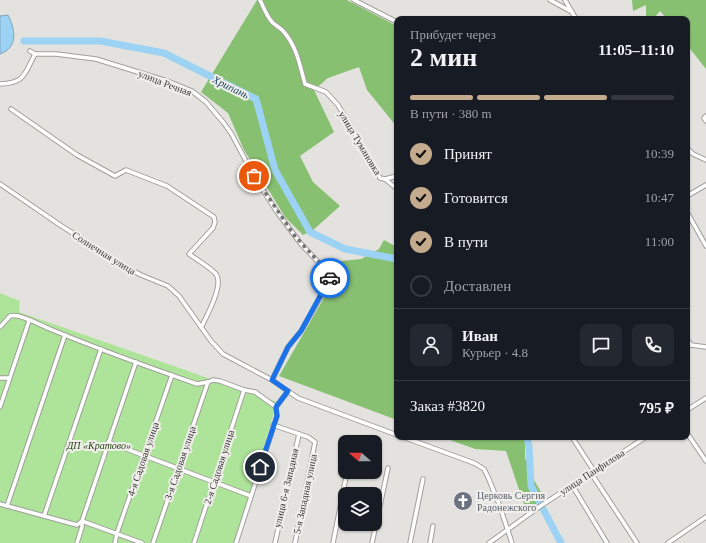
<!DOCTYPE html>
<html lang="ru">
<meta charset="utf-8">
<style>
body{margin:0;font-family:"Times New Roman",serif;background:#242831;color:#f1f3f6;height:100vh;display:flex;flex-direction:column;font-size:15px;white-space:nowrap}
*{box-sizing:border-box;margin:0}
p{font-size:13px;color:#9ea1a6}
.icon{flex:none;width:22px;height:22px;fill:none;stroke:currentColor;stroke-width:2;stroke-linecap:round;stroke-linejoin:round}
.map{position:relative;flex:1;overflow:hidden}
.sheet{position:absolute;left:394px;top:16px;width:296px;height:424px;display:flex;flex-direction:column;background:#171b24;border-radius:8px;box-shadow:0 1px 3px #0004}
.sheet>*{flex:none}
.needle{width:26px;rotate:290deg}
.tools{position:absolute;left:338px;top:435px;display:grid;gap:8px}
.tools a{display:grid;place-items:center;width:44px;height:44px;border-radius:8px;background:#171b24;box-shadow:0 1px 3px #0004;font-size:20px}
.pin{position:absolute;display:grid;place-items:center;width:34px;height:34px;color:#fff;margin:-17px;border:2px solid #fff;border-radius:50%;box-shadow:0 1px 4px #0007}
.courier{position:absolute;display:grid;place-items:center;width:40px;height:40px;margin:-20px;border:3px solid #1a73e8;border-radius:50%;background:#fff;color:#222;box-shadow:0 1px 5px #0007}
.summary em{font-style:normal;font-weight:600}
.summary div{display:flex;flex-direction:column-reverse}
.summary{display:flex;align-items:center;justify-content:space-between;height:68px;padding:0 16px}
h1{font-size:26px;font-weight:600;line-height:30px}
.bar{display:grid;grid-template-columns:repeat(4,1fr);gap:6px 4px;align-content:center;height:48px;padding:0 16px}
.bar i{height:5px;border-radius:3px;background:#363941}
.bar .selected{background:#c4ab8e}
.bar p{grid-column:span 4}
.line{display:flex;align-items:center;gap:10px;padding:0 16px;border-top:1px solid #363941}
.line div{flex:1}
.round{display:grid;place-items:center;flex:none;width:42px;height:42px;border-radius:8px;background:#242831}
ol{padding:0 16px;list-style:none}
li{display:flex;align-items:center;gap:12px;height:44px}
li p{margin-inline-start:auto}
li .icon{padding:4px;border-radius:50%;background:#c4ab8e;color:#111;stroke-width:4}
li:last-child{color:#9ea1a6}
li i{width:22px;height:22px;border:2px solid #363941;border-radius:50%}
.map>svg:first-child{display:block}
</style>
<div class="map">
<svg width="706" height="543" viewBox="0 0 706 543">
<rect width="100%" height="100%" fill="#e4e2de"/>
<polygon fill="#aee49a" points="0,293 20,301 19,312 277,402 235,543 0,543"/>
<g fill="#88c072">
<polygon points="257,0 347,0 397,26 397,127 367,90 359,67 328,78 314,90 334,132 300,156 313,182 340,206 312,231 303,235 285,217 244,150 228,113 201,92"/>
<polygon points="632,0 706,0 706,69 687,45 687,19 667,19 660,11 653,19 646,19 646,5 633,11"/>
<polygon points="384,240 397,247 397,420 279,376 337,275 332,262 361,259 379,249"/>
<polygon points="442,437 525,437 525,458 534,480 545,499 526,510 506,451 475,449"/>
</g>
<path fill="#9cd2f4" stroke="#7ea4bb" d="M8 15C15 29 19 47 0 54V16Z"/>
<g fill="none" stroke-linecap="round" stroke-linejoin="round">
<g stroke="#9cd2f4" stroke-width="7">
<polyline points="24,41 100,41 164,53 256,99 275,170 310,232 345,249 397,259"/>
<polyline points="527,437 529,447 531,486 561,543"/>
</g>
<g stroke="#a19f9c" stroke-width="5.5">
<g id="street">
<path d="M260 0C264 8 266 15 272 22 276 26 281 28 284 32 297 47 300 66 305 84L326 92 338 105 380 178 385 179 397 189"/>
<polyline points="354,0 397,22"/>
<polyline points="550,0 572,12"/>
<polyline points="565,0 576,19"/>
<polyline points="30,51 35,54 56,54 96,59 170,82 192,91 206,102 223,122 231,133 254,176 277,212 301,244 326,270 330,278 328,284 301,331 288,347 272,380"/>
<path d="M0 84C25 83 24 75 35 54"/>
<path d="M11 109 77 155 115 176 126 170 167 186 214 217 215 222 213 228 189 254C196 259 211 268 216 274 224 285 207 315 202 326"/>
<polyline points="706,116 704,118 706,121"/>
<polyline points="687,148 693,154 706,160"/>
<polyline points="385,179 397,176"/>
<polyline points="0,184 60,225 126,267 141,275 168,286 179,296 211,341 223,354 272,380 298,398 397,435"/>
<polyline points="687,196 706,185"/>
<polyline points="687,212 706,246"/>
<path d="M0 327 10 316C19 313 40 325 50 329 98 349 148 367 197 384L208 382 213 380 220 381 244 390 255 392 276 407 288 391"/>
<polyline points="687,339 691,345 706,347"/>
<polyline points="0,378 9,378"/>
<polyline points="0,407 29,321"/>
<polyline points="687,410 706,398"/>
<polyline points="273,425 308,437 315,442 295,543"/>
<polyline points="687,433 706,461"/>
<polyline points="403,437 474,463 484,469 488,477 499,504 512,543"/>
<polyline points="572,437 594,471"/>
<polyline points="108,442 251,496"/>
<polyline points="591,473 637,543"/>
<polyline points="572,485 607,543"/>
<polyline points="0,504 77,525 82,521 142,543"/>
<polyline points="7,506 65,335"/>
<polyline points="44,516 101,349"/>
<polyline points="77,543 82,527 82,521 136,362"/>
<polyline points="115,543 117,533 172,375"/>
<polyline points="153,543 208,382"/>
<polyline points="194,543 244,390"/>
<polyline points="236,543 277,416 276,407"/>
<polyline points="275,543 299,434"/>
<polyline points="333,543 347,472"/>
<polyline points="372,543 388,468"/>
<polyline points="410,543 423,479"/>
<polyline points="430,543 433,526"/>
<polyline points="489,543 539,507 646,437"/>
<polyline points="668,543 706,517"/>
</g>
</g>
<use href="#street" stroke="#fff" stroke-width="3.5"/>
</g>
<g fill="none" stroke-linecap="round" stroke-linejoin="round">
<polyline stroke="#757471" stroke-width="4" stroke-dasharray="0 7.2" points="254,176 294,235 326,270 330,278"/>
<polyline stroke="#1a73e8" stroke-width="5" points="260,467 277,416 276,407 288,391 272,380 288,347 301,331 330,278"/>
</g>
<defs>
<g id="church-disc" transform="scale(1)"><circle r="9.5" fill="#6b7280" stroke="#f1efec"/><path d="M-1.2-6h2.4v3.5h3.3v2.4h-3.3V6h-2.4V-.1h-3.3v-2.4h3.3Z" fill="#fff"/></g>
</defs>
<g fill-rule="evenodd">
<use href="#church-disc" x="463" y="501"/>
</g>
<g text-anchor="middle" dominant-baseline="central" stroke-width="4" stroke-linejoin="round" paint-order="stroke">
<g font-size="10" fill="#393837" stroke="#f1efec">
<text transform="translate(165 83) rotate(21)">улица Речная</text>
<text transform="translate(360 143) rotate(59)">улица Тумановка</text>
<text transform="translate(104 253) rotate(32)">Солнечная улица</text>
<text transform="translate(143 459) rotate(-71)">4-я Садовая улица</text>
<text transform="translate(180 463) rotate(-71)">3-я Садовая улица</text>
<text transform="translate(219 467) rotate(-72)">2-я Садовая улица</text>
<text transform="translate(592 472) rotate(-33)">улица Панфилова</text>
<text transform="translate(286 488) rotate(-77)">улица 6-я Западная</text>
<text transform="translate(305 494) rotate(-78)">5-я Западная улица</text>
</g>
<g font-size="10" font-style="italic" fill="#1b3f08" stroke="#f1efec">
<text x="99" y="445">ДП «Кратово»</text>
</g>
<g font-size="10" fill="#5b616d" stroke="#f1efec" text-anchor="start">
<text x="477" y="495">Церковь Сергия<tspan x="477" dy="12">Радонежского</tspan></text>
</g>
<g font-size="11" font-style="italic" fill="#224c63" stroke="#f1efec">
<text transform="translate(231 87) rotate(26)">Хрипань</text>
</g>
</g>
</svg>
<div class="tools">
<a><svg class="needle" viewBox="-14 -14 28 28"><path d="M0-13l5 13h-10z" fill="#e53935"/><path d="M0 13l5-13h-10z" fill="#9ea1a6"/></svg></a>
<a><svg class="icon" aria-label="layers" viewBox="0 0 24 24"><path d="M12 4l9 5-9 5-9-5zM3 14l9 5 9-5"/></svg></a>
</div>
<div class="pin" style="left:254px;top:176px;background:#ea580c"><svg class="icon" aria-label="bag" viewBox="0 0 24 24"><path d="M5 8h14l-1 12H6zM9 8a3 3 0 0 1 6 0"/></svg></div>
<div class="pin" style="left:260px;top:467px;background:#1f2937"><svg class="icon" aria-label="home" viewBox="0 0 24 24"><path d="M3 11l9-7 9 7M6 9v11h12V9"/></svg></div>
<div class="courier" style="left:330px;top:278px"><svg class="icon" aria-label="car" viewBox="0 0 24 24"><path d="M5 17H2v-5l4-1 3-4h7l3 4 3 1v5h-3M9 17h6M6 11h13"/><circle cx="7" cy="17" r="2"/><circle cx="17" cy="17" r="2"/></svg></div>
<section class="sheet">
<div class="summary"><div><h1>2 мин</h1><p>Прибудет через</p></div><em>11:05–11:10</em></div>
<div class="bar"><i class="selected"></i><i class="selected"></i><i class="selected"></i><i></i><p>В пути · 380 m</p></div>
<ol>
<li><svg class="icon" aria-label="check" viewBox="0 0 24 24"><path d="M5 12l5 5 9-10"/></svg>Принят<p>10:39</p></li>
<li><svg class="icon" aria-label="check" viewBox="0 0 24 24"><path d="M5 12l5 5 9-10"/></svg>Готовится<p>10:47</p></li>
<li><svg class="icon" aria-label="check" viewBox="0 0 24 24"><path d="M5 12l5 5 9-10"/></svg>В пути<p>11:00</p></li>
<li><i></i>Доставлен</li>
</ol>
<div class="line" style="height:72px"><a class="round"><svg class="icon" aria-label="person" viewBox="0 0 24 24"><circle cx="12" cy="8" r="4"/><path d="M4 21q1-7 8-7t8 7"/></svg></a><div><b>Иван</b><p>Курьер · 4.8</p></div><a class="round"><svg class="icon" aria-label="chat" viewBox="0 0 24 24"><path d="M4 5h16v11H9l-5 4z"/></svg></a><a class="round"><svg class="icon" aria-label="phone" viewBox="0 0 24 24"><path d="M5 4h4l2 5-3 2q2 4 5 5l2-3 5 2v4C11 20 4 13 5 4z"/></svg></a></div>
<div class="line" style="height:52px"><div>Заказ #3820</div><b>795 ₽</b></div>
</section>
</div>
